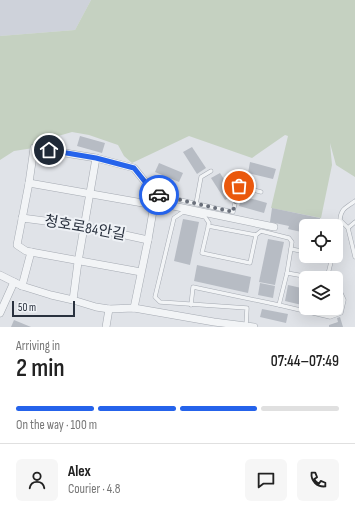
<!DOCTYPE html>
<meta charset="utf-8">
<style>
body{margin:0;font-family:"Sofia Sans Condensed","Noto Sans KR",sans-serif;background:#f6f6f6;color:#222;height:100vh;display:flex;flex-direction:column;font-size:15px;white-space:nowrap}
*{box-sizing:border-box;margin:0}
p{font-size:13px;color:#767676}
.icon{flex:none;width:22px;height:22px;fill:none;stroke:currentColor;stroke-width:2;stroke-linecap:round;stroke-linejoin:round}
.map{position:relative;height:327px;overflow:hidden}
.side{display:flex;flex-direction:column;background:#fff;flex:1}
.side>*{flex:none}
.controls{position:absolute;left:299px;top:219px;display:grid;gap:8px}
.controls a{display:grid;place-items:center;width:44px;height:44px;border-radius:6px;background:#fff;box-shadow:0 4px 16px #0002;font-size:20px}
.scale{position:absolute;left:12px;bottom:10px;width:63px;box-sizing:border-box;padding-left:4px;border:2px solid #29313e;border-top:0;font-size:11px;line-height:14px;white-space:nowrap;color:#29313e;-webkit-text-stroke:3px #eff2f6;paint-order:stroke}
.pin{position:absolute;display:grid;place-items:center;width:34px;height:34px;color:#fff;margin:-17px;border:2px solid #fff;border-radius:50%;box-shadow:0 1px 4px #0007}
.courier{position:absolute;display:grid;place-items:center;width:40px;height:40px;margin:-20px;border:3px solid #2563eb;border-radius:50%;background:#fff;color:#222;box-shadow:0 1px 5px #0007}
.summary em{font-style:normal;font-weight:600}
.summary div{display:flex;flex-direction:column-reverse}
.summary{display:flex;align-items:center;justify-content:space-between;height:68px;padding:0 16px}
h1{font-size:26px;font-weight:600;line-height:30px}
.bar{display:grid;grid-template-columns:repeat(4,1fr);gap:6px 4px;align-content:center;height:48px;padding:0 16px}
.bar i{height:5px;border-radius:3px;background:#e0e0e0}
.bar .active{background:#2563eb}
.bar p{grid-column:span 4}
.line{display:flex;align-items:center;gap:10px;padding:0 16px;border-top:1px solid #e0e0e0}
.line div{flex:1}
.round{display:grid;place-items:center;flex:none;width:42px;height:42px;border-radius:6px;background:#f6f6f6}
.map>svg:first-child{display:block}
</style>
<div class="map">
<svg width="355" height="327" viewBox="0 0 355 327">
<rect width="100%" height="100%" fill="#e0e3e8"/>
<polygon fill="#ced2da" points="0,0 91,0 75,30 0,36"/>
<polygon fill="#c5d1c1" points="91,0 355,0 355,177 336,165 330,143 332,165 321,218 271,208 288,136 285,135 252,158 189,136 132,163 124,156 118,145 89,135 72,132 48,139 42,143 40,147 14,151 0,160 0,36 75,30"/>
<g fill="#b7bcc4">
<polygon points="80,136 105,143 102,153 77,146"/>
<polygon points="192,147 206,168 197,174 183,152"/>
<polygon points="250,162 276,169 273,179 248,173"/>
<polygon points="159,163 183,173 179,182 155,172"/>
<polygon points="220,173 234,195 225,200 211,178"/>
<polygon points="242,196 267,203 264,213 239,206"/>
<polygon points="272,208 320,218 319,226 306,226 306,233 288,229 289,226 270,222"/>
<polygon points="183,219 199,222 190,265 174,261"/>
<polygon points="268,239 284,242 275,285 259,282"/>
<polygon points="197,265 251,277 248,293 194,281"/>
<polygon points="260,283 275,286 273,298 258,295"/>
<polygon points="288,285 306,289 306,306 285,301"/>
<polygon points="336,295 339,296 336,312 321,309 336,308"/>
<polygon points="262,309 288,314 286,323 260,317"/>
<polygon points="340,317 343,327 329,327 329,325 338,322 337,318"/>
<polygon points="14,320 31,327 11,327"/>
</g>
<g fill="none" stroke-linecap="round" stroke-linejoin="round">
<g stroke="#a5aab2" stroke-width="4.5">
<g id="service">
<polyline points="154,194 233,212 239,186 261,192"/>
<polyline points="196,204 201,177 211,171"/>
<polyline points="355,222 348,228 355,257"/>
<polyline points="208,226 256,235 250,263 202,253 209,223 205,217 183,212 174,218 155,297 160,302 247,308 246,326"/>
<path d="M348 228 340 220C341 208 346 208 355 201"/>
<polyline points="256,235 261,231 289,238 292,242 287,273 315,278"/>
<polyline points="291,249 306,252"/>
<polyline points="322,256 332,258 327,278"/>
<polyline points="287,273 279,305 330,317 341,313 344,300 339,289 336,287"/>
<polyline points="191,305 193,287 279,305"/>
</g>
</g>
<g stroke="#a5aab2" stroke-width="8">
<g id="minor">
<polyline points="29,183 154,205"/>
<polyline points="154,202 274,227"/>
<polyline points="22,218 84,226 148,240"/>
<polyline points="0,275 22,286 51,295 73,300 96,307 109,309 134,308 214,322 254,327"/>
<polyline points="22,286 31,252"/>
<polyline points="73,300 78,262 96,158"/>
<polyline points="134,308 148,240 154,205 154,193 134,168 96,158 34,148 29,183 17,245 26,251 31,252 141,272"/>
<polyline points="0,313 14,282"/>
<polyline points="106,327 109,309"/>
</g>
</g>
<use href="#service" stroke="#f2f4f6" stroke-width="3.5"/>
<use href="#minor" stroke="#f2f4f6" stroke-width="7"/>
</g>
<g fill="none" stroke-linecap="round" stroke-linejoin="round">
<polyline stroke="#696f7a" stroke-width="4" stroke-dasharray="0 7.2" points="159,195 233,212 239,186"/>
<polyline stroke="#2563eb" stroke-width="5" points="49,150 96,158 134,168 154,193 154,194 159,195"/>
</g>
<g text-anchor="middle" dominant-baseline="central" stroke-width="4" stroke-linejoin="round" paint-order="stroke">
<g font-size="15" fill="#29313e" stroke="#eff2f6">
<text transform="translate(85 228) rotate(10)">청호로84안길</text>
</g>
</g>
</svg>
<div class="controls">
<a><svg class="icon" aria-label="locate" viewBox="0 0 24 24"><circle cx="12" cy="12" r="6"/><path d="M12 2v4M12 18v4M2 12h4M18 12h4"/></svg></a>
<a><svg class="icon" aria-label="layers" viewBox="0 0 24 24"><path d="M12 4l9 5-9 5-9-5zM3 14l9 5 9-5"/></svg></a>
</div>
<div class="scale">50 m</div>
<div class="pin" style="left:239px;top:186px;background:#ea580c"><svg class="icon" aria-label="bag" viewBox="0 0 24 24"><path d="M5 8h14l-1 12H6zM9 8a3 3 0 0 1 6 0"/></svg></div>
<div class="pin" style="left:49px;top:150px;background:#1f2937"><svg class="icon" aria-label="home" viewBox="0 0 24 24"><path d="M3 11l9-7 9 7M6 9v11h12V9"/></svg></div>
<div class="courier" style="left:159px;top:195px"><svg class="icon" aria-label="car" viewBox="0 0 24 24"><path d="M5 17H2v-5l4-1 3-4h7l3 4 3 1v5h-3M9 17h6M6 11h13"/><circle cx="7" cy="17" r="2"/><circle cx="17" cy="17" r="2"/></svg></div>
</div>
<section class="side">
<div class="summary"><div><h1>2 min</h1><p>Arriving in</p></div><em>07:44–07:49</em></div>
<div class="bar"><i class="active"></i><i class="active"></i><i class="active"></i><i></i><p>On the way · 100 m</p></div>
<div class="line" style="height:72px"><a class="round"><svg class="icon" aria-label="person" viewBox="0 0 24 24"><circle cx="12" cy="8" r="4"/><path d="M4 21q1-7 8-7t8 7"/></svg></a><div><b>Alex</b><p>Courier · 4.8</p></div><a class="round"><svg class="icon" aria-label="chat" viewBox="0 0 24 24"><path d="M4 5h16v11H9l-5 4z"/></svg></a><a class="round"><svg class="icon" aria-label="phone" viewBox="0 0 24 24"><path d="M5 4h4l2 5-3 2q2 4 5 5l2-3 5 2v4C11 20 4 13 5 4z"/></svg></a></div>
</section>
